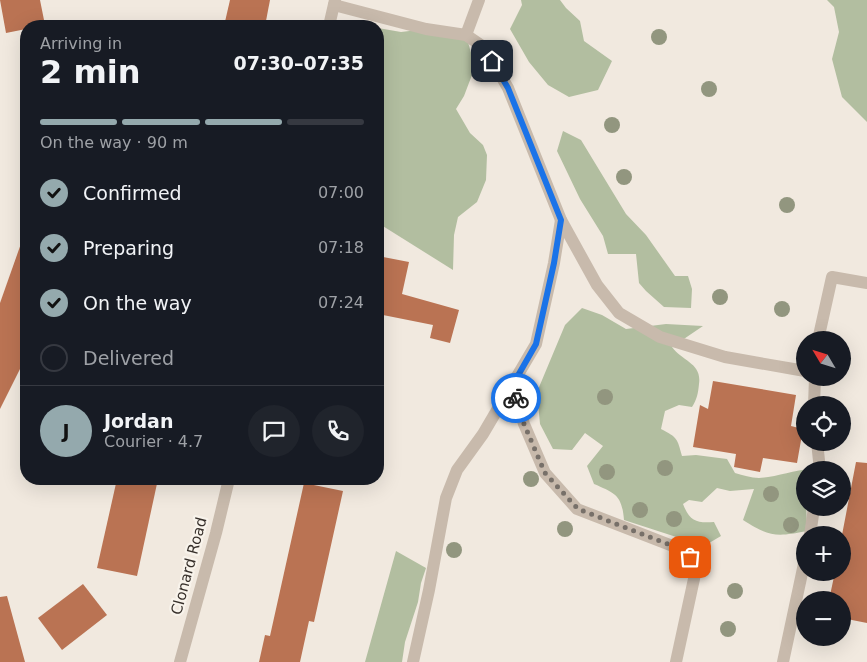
<!DOCTYPE html>
<meta charset="utf-8">
<style>
body{margin:0;font-family:"DejaVu Sans",sans-serif;background:#20242c;color:#f1f3f6;height:100vh;display:flex;flex-direction:column;font-size:19px;white-space:nowrap}
*{box-sizing:border-box;margin:0}
p{font-size:16px;color:#9ea1a6}
.icon{flex:none;width:28px;height:28px;fill:none;stroke:currentColor;stroke-width:2;stroke-linecap:round;stroke-linejoin:round}
.map{position:relative;flex:1;overflow:hidden}
.drawer{position:absolute;left:20px;top:20px;width:364px;height:465px;display:flex;flex-direction:column;background:#171b24;border-radius:20px;box-shadow:0 5px 20px #0002}
.drawer>*{flex:none}
.needle{width:32px;rotate:308deg}
.tools{position:absolute;left:796px;top:331px;display:grid;gap:10px}
.tools a{display:grid;place-items:center;width:55px;height:55px;border-radius:50%;background:#171b24;box-shadow:0 5px 20px #0002;font-size:25px}
.pin{position:absolute;display:grid;place-items:center;width:42px;height:42px;color:#fff;margin:-21px;border-radius:10px;box-shadow:0 2px 8px #0006}
.courier{position:absolute;display:grid;place-items:center;width:50px;height:50px;margin:-25px;border:4px solid #1a73e8;border-radius:50%;background:#fff;color:#222;box-shadow:0 1px 6px #0007}
.head em{font-style:normal;font-weight:800}
.head div{display:flex;flex-direction:column-reverse}
.head{display:flex;align-items:center;justify-content:space-between;height:85px;padding:0 20px}
h1{font-size:32px;font-weight:800;line-height:38px}
.bar{display:grid;grid-template-columns:repeat(4,1fr);gap:8px 5px;align-content:center;height:60px;padding:0 20px}
.bar i{height:6px;border-radius:4px;background:#363941}
.bar .current{background:#94a9ad}
.bar p{grid-column:span 4}
.line{display:flex;align-items:center;gap:12px;padding:0 20px;border-top:1px solid #363941}
.line div{flex:1}
.round{display:grid;place-items:center;flex:none;width:52px;height:52px;border-radius:26px;background:#20242c}
ol{padding:0 20px;list-style:none}
li{display:flex;align-items:center;gap:15px;height:55px}
li p{margin-inline-start:auto}
li .icon{padding:5px;border-radius:50%;background:#94a9ad;color:#111;stroke-width:4}
li:last-child{color:#9ea1a6}
li i{width:28px;height:28px;border:2px solid #363941;border-radius:50%}
.map>svg:first-child{display:block}
</style>
<div class="map">
<svg width="867" height="662" viewBox="0 0 867 662">
<rect width="100%" height="100%" fill="#f1e9df"/>
<g fill="#b2bea0">
<polygon points="521,0 560,0 566,8 580,21 584,41 612,61 598,90 569,97 548,85 529,62 510,29 522,5"/>
<polygon points="827,0 867,0 867,122 842,97 832,59 839,32 834,7"/>
<polygon points="378,28 401,32 426,29 466,35 475,67 464,96 456,109 470,133 483,145 487,155 486,180 477,202 458,217 454,235 453,270 378,223"/>
<polygon points="563,131 581,140 626,214 646,235 675,276 688,276 692,289 691,308 664,307 646,291 639,283 636,254 608,254 603,236 580,199 557,151"/>
<path d="M582 308 602 315 626 329 666 324 703 326 672 347C683 362 702 363 699 384 698 394 697 399 692 407L679 405 665 411 661 429C678 438 677 438 682 456L696 455 727 459 735 473C743 475 751 478 759 478 777 477 793 470 812 469L805 470 807 531C776 537 770 537 743 520L754 489 730 491 717 488 702 502 689 500 683 504C690 522 697 523 714 522L721 536 704 546 624 520C622 495 615 493 594 484L587 466 603 446 585 433 572 450 553 449 540 424 537 392 565 325Z"/>
<polygon points="396,551 426,568 421,583 418,602 405,642 402,662 365,662"/>
</g>
<g fill="#ba7353">
<polygon points="0,0 40,0 45,25 26,26 26,29 6,33"/>
<polygon points="230,0 270,0 265,26 224,26"/>
<polygon points="23,238 26,238 26,357 0,409 0,303"/>
<polygon points="378,256 409,262 402,294 459,310 450,343 430,338 433,325 378,314"/>
<polygon points="713,381 796,395 791,426 803,429 797,463 763,458 760,472 734,467 736,454 693,447 700,405 708,409"/>
<polygon points="856,462 867,463 867,623 842,618 842,600 829,600 835,572 842,572 842,535"/>
<polygon points="117,479 158,479 137,576 97,568"/>
<polygon points="304,483 343,491 314,622 309,621 300,662 259,662 265,635 270,636"/>
<polygon points="83,584 107,615 62,650 38,618"/>
<polygon points="7,596 25,662 0,662 0,597"/>
</g>
<g fill="none" stroke-linecap="round" stroke-linejoin="round">
<g stroke="#c8baac" stroke-width="12">
<polyline points="334,5 426,29 466,35 485,48 508,88 561,220 597,285 619,313 660,337 725,357 805,371"/>
<polyline points="466,35 479,0"/>
<polyline points="818,340 832,277 867,283"/>
<polyline points="512,385 524,424 545,473 577,509 683,550 697,565 676,662"/>
<polyline points="814,405 815,378"/>
<polyline points="817,442 820,470"/>
<polyline points="810,535 814,508"/>
<polyline points="413,662 429,590 446,498 457,470 483,434 536,344 554,263 561,220"/>
<polyline points="783,662 805,559"/>
</g>
<g stroke="#c8baac" stroke-width="12">
<polyline points="329,26 335,0"/>
<polyline points="180,662 216,533 229,479"/>
</g>
</g>
<g fill="#92967f">
<circle cx="659" cy="37" r="8"/>
<circle cx="709" cy="89" r="8"/>
<circle cx="612" cy="125" r="8"/>
<circle cx="624" cy="177" r="8"/>
<circle cx="787" cy="205" r="8"/>
<circle cx="720" cy="297" r="8"/>
<circle cx="782" cy="309" r="8"/>
<circle cx="605" cy="397" r="8"/>
<circle cx="665" cy="468" r="8"/>
<circle cx="607" cy="472" r="8"/>
<circle cx="531" cy="479" r="8"/>
<circle cx="771" cy="494" r="8"/>
<circle cx="640" cy="510" r="8"/>
<circle cx="674" cy="519" r="8"/>
<circle cx="791" cy="525" r="8"/>
<circle cx="565" cy="529" r="8"/>
<circle cx="454" cy="550" r="8"/>
<circle cx="735" cy="591" r="8"/>
<circle cx="728" cy="629" r="8"/>
</g>
<g fill="none" stroke-linecap="round" stroke-linejoin="round">
<polyline stroke="#777069" stroke-width="5" stroke-dasharray="0 9" points="516,398 524,424 545,473 578,509 683,550 690,557"/>
<polyline stroke="#1a73e8" stroke-width="6" points="492,61 508,88 561,220 554,263 536,344 512,386 516,398"/>
</g>
<g text-anchor="middle" dominant-baseline="central" stroke-width="4.5" stroke-linejoin="round" paint-order="stroke">
<g font-size="15" fill="#362f2a" stroke="#f8f3eb">
<text transform="translate(189 566) rotate(-75)">Clonard Road</text>
</g>
</g>
</svg>
<div class="tools">
<a><svg class="needle" viewBox="-14 -14 28 28"><path d="M0-13l5 13h-10z" fill="#e53935"/><path d="M0 13l5-13h-10z" fill="#9ea1a6"/></svg></a>
<a><svg class="icon" aria-label="locate" viewBox="0 0 24 24"><circle cx="12" cy="12" r="6"/><path d="M12 2v4M12 18v4M2 12h4M18 12h4"/></svg></a>
<a><svg class="icon" aria-label="layers" viewBox="0 0 24 24"><path d="M12 4l9 5-9 5-9-5zM3 14l9 5 9-5"/></svg></a>
<a>+</a>
<a>−</a>
</div>
<div class="pin" style="left:690px;top:557px;background:#ea580c"><svg class="icon" aria-label="bag" viewBox="0 0 24 24"><path d="M5 8h14l-1 12H6zM9 8a3 3 0 0 1 6 0"/></svg></div>
<div class="pin" style="left:492px;top:61px;background:#1f2937"><svg class="icon" aria-label="home" viewBox="0 0 24 24"><path d="M3 11l9-7 9 7M6 9v11h12V9"/></svg></div>
<div class="courier" style="left:516px;top:398px"><svg class="icon" aria-label="bike" viewBox="0 0 24 24"><circle cx="6" cy="16" r="4"/><circle cx="18" cy="16" r="4"/><path d="M6 16l4-8h5l3 8M10 8l3 8H6M13 5h3"/></svg></div>
<section class="drawer">
<div class="head"><div><h1>2 min</h1><p>Arriving in</p></div><em>07:30–07:35</em></div>
<div class="bar"><i class="current"></i><i class="current"></i><i class="current"></i><i></i><p>On the way · 90 m</p></div>
<ol>
<li><svg class="icon" aria-label="check" viewBox="0 0 24 24"><path d="M5 12l5 5 9-10"/></svg>Confirmed<p>07:00</p></li>
<li><svg class="icon" aria-label="check" viewBox="0 0 24 24"><path d="M5 12l5 5 9-10"/></svg>Preparing<p>07:18</p></li>
<li><svg class="icon" aria-label="check" viewBox="0 0 24 24"><path d="M5 12l5 5 9-10"/></svg>On the way<p>07:24</p></li>
<li><i></i>Delivered</li>
</ol>
<div class="line" style="height:90px"><b class="round" style="background:#94a9ad;color:#111">J</b><div><b>Jordan</b><p>Courier · 4.7</p></div><a class="round"><svg class="icon" aria-label="chat" viewBox="0 0 24 24"><path d="M4 5h16v11H9l-5 4z"/></svg></a><a class="round"><svg class="icon" aria-label="phone" viewBox="0 0 24 24"><path d="M5 4h4l2 5-3 2q2 4 5 5l2-3 5 2v4C11 20 4 13 5 4z"/></svg></a></div>
</section>
</div>
